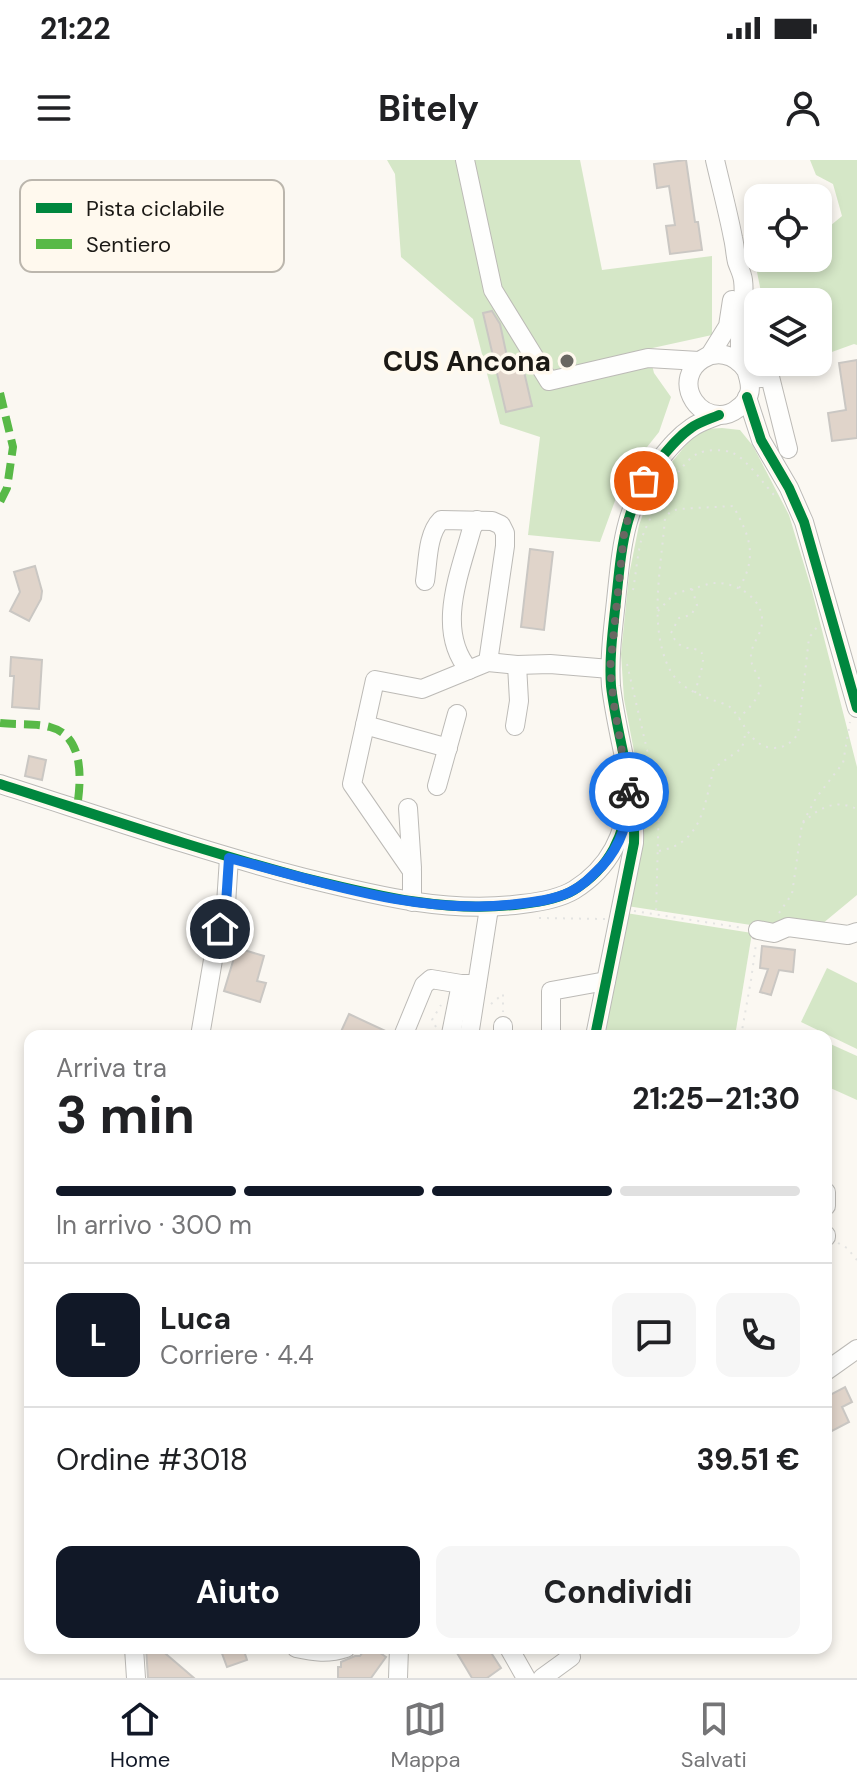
<!DOCTYPE html>
<html lang="it">
<meta charset="utf-8">
<style>
body{margin:0;font-family:"DM Sans",sans-serif;background:#f6f6f6;color:#202124;height:100vh;display:flex;flex-direction:column;font-size:30px;white-space:nowrap}
*{box-sizing:border-box;margin:0}
p{font-size:26px;color:#757577}
.icon{flex:none;width:44px;height:44px;fill:none;stroke:currentColor;stroke-width:2;stroke-linecap:round;stroke-linejoin:round}
.map{position:relative;flex:1;overflow:hidden}
.drawer{position:absolute;left:24px;top:870px;width:808px;height:624px;display:flex;flex-direction:column;background:#fff;border-radius:16px;box-shadow:0 4px 12px #0003}
.drawer>*{flex:none}
.controls{position:absolute;left:744px;top:24px;display:grid;gap:16px}
.controls a{display:grid;place-items:center;width:88px;height:88px;border-radius:16px;background:#fff;box-shadow:0 4px 12px #0003;font-size:40px}
.pin{position:absolute;display:grid;place-items:center;width:68px;height:68px;color:#fff;margin:-34px;border:4px solid #fff;border-radius:50%;box-shadow:0 2px 8px #0007}
.courier{position:absolute;display:grid;place-items:center;width:80px;height:80px;margin:-40px;border:6px solid #1a73e8;border-radius:50%;background:#fff;color:#222;box-shadow:0 2px 10px #0007}
.head em{font-style:normal;font-weight:700}
.head div{display:flex;flex-direction:column-reverse}
.head{display:flex;align-items:center;justify-content:space-between;height:136px;padding:0 32px}
h1{font-size:52px;font-weight:700;line-height:60px}
.bar{display:grid;grid-template-columns:repeat(4,1fr);gap:12px 8px;align-content:center;height:96px;padding:0 32px}
.bar i{height:10px;border-radius:6px;background:#e0e0e0}
.bar .active{background:#111827}
.bar p{grid-column:span 4}
.line{display:flex;align-items:center;gap:20px;padding:0 32px;border-top:2px solid #e0e0e0}
.line div{flex:1}
.round{display:grid;place-items:center;flex:none;width:84px;height:84px;border-radius:16px;background:#f6f6f6}
.action{display:flex;gap:16px;margin-top:auto;padding:16px 32px}
.action a{flex:1;height:92px;border-radius:16px;background:#111827;color:#fff;font-size:32px;font-weight:700;line-height:92px;text-align:center}
.action a+a{background:#f6f6f6;color:#202124}
.status{display:flex;justify-content:space-between;align-items:center;height:56px;padding:0 40px;background:#fff;direction:ltr}
.status svg{height:22px;fill:currentColor}
header{display:flex;justify-content:space-between;align-items:center;height:104px;padding:0 32px;background:#fff;font-size:36px;font-weight:700}
.dock{display:flex;justify-content:space-around;align-items:center;height:112px;border-top:2px solid #e0e0e0;background:#fff;font-size:22px;color:#757577}
.dock a{display:grid;justify-items:center;gap:4px}
.dock .active{color:#111827}
.map>svg:first-child{display:block}
</style>
<div class="status"><b>21:22</b><svg viewBox="0 0 49 12"><path d="M0 12V9h3v3zM5 12V6h3v6zM10 12V3h3v9zM15 12V0h3v12zM26 1h20v11H26zM47 4h2v5h-2z"/></svg></div>
<header><svg class="icon" aria-label="menu" viewBox="0 0 24 24"><path d="M4 6h16M4 12h16M4 18h16"/></svg>Bitely<svg class="icon" aria-label="person" viewBox="0 0 24 24"><circle cx="12" cy="8" r="4"/><path d="M4 21q1-7 8-7t8 7"/></svg></header>
<div class="map">
<svg width="857" height="1518" viewBox="0 0 857 1518">
<rect width="100%" height="100%" fill="#fbf8f2"/>
<g fill="#d5e7c7">
<polygon points="387,0 580,0 602,110 712,96 712,175 648,189 654,213 671,237 659,272 624,316 600,382 528,375 540,277 500,264 473,159 401,97 395,14"/>
<polygon points="810,0 857,0 857,185 854,184 818,197 818,142 763,142 754,97 818,98 818,76 842,56 833,24 816,15"/>
<polygon points="722,268 740,270 753,286 789,355 812,431 857,607 857,735 822,764 771,768 627,746 641,678 643,638 624,539 621,494 629,415 639,365 654,324 694,275 705,269"/>
<polygon points="626,753 752,773 735,876 603,876"/>
<polygon points="827,808 857,823 857,889 801,862"/>
<polygon points="826,882 857,896 857,940 826,926"/>
</g>
<g fill="#e0d4ca" stroke="#cac7c3" stroke-width="2">
<polygon points="686,0 695,62 698,62 702,90 670,94 666,66 675,65 669,26 657,28 654,4"/>
<polygon points="492,151 500,164 509,206 522,203 532,246 506,252 483,153"/>
<polygon points="857,200 857,278 832,281 828,253 846,250 839,203"/>
<polygon points="530,389 553,392 544,470 521,467"/>
<polygon points="35,406 42,431 41,439 29,461 10,451 20,432 14,412"/>
<polygon points="11,497 42,500 39,549 12,547 14,516 10,516"/>
<polygon points="29,596 46,600 42,620 25,616"/>
<polygon points="762,786 795,790 793,812 779,810 771,835 760,832 768,809 760,808"/>
<polygon points="237,788 264,796 257,821 266,823 260,842 224,831"/>
<polygon points="349,854 392,874 391,876 339,876"/>
<polygon points="845,1227 852,1242 842,1247 849,1262 832,1271 826,1259 826,1237"/>
<polygon points="146,1488 159,1488 194,1518 148,1518"/>
<polygon points="220,1488 243,1488 247,1500 227,1507"/>
<polygon points="373,1488 386,1497 371,1518 338,1518 338,1507 341,1507 341,1502 355,1496 360,1496 365,1489 370,1492"/>
<polygon points="454,1488 488,1488 501,1508 487,1518 472,1518"/>
</g>
<g fill="none" stroke-linecap="round" stroke-linejoin="round">
<g stroke="#bcbab6" stroke-width="20">
<g id="minor">
<polyline points="465,0 493,130 549,221 648,198 699,201"/>
<path d="M715 0C721 26 728 52 733 78 735 86 735 94 737 102 739 108 742 113 743 120 746 142 739 165 740 187 742 210 763 231 737 249 732 253 726 255 720 255 710 255 700 250 694 241 672 207 721 174 746 210"/>
<polyline points="710,195 728,166 732,140"/>
<polyline points="750,219 770,217 788,289"/>
<polyline points="747,237 761,280 789,328 804,362 857,548"/>
<path d="M425 421C428 402 427 374 441 360L492 361 501 365 505 373V386L488 502"/>
<path d="M469 510C435 470 460 413 472 368L477 360"/>
<polyline points="365,565 448,588"/>
<polyline points="515,566 519,541 517,505"/>
<path d="M0 624C100 656 199 690 301 717 374 735 447 754 522 744 540 742 559 739 574 730 611 707 624 675 630 634"/>
<polyline points="437,626 457,554"/>
<polyline points="408,648 412,708"/>
<polyline points="412,742 412,711 352,624 375,520 422,529 488,502 517,505 550,504 610,509"/>
<polyline points="758,770 774,773 788,767 848,775 857,772"/>
<polyline points="200,876 214,794 226,744 229,698"/>
<polyline points="403,876 424,825 431,819 461,824 477,824"/>
<polyline points="453,876 451,874 461,824"/>
<polyline points="469,876 489,748"/>
<polyline points="503,876 503,866"/>
<polyline points="551,876 551,831 606,821"/>
<path d="M595 876 634 683C636 630 617 578 611 526 609 498 613 469 616 441 622 384 624 345 661 298 670 287 679 276 691 268 699 262 710 259 719 255"/>
<polyline points="826,1032 826,1046"/>
<polyline points="826,1075 826,1077"/>
<polyline points="826,1211 857,1189"/>
<polyline points="134,1488 136,1518"/>
<path d="M296 1488C314 1492 328 1494 346 1488"/>
<polyline points="509,1488 526,1518"/>
<polyline points="398,1518 399,1488"/>
<polyline points="542,1518 571,1497"/>
</g>
</g>
<g stroke="#e4e4e2" stroke-width="2" stroke-dasharray="2 6" stroke-linecap="butt">
<path d="M739 428C758 397 750 376 733 346L678 349 670 352 665 358C662 398 651 454 663 492 671 522 686 530 713 540 718 542 726 544 730 547 744 560 750 587 773 588 785 588 791 583 798 574L809 478 817 467"/>
<path d="M633 430C636 414 637 397 641 381 646 362 678 303 697 294 706 289 724 289 733 293 748 300 764 325 776 337"/>
<polyline points="658,451 674,434 691,429"/>
<polyline points="627,504 659,641 656,754"/>
<path d="M695 533C697 524 700 516 702 507 706 486 697 491 684 487 678 485 674 479 671 473L679 458 691 455 697 445 692 429C700 427 708 423 716 423 738 423 764 439 762 463 761 476 750 485 751 498 751 507 758 514 760 521 763 536 748 549 739 558"/>
<path d="M803 663C819 647 836 639 857 649"/>
<path d="M659 691C703 683 704 644 714 608L742 588 746 571"/>
<polyline points="634,751 743,768"/>
<polyline points="779,753 792,734 802,664 816,638 843,603 850,562"/>
<polyline points="539,758 605,759"/>
<polyline points="491,844 503,834 503,852"/>
<polyline points="436,867 432,860 441,845"/>
<polyline points="741,876 751,820 756,784"/>
<polyline points="838,1083 847,1088 857,1100"/>
</g>
<use href="#minor" stroke="#fefefd" stroke-width="18"/>
<g stroke="#58b947" stroke-width="8" stroke-dasharray="16 8" stroke-linecap="butt">
<polyline points="0,233 13,287 7,328 0,342"/>
<path d="M0 563C16 565 35 563 50 567 85 576 81 621 77 648"/>
</g>
<g stroke="#fff9ee" stroke-width="15">
<g id="cycleway">
<polyline points="747,237 761,280 789,328 804,362 857,548"/>
<path d="M0 624C100 656 199 690 301 717 374 735 447 754 522 744 540 742 559 739 574 730 611 707 624 675 630 634"/>
<path d="M595 876 634 683C636 630 617 578 611 526 609 498 613 469 616 441 622 384 624 345 661 298 670 287 679 276 691 268 699 262 710 259 719 255"/>
</g>
</g>
<use href="#cycleway" stroke="#00873e" stroke-width="10"/>
</g>
<g fill="none" stroke-linecap="round" stroke-linejoin="round">
<polyline stroke="#696762" stroke-width="8" stroke-dasharray="0 14.4" points="629,632 614,545 610,509 624,374 632,343 644,321"/>
<path stroke="#1a73e8" stroke-width="10" d="M220 769 226 744 229 698C322 722 420 756 517 744 535 742 553 740 570 732 583 726 593 715 603 705 621 685 629 659 629 632"/>
</g>
<circle fill="#696762" stroke="#fff9ee" stroke-width="3" cx="567" cy="201" r="8"/>
<g text-anchor="middle" dominant-baseline="central" stroke-width="7" stroke-linejoin="round" paint-order="stroke">
<g font-size="28" font-weight="bold" fill="#1b1915" stroke="#fff9ee" text-anchor="end">
<text x="551" y="201">CUS Ancona</text>
</g>
</g>
<rect x="20" y="20" width="264" height="92" rx="12" fill="#fff9ee" stroke="#bbb6ad" stroke-width="2"/>
<rect x="36" y="43" width="36" height="10" fill="#00873e"/>
<rect x="36" y="79" width="36" height="10" fill="#58b947"/>
<g font-size="22" fill="#1b1915">
<text x="86" y="56">Pista ciclabile</text>
<text x="86" y="92">Sentiero</text>
</g>
</svg>
<div class="controls">
<a><svg class="icon" aria-label="locate" viewBox="0 0 24 24"><circle cx="12" cy="12" r="6"/><path d="M12 2v4M12 18v4M2 12h4M18 12h4"/></svg></a>
<a><svg class="icon" aria-label="layers" viewBox="0 0 24 24"><path d="M12 4l9 5-9 5-9-5zM3 14l9 5 9-5"/></svg></a>
</div>
<div class="pin" style="left:644px;top:321px;background:#ea580c"><svg class="icon" aria-label="bag" viewBox="0 0 24 24"><path d="M5 8h14l-1 12H6zM9 8a3 3 0 0 1 6 0"/></svg></div>
<div class="pin" style="left:220px;top:769px;background:#1f2937"><svg class="icon" aria-label="home" viewBox="0 0 24 24"><path d="M3 11l9-7 9 7M6 9v11h12V9"/></svg></div>
<div class="courier" style="left:629px;top:632px"><svg class="icon" aria-label="bike" viewBox="0 0 24 24"><circle cx="6" cy="16" r="4"/><circle cx="18" cy="16" r="4"/><path d="M6 16l4-8h5l3 8M10 8l3 8H6M13 5h3"/></svg></div>
<section class="drawer">
<div class="head"><div><h1>3 min</h1><p>Arriva tra</p></div><em>21:25–21:30</em></div>
<div class="bar"><i class="active"></i><i class="active"></i><i class="active"></i><i></i><p>In arrivo · 300 m</p></div>
<div class="line" style="height:144px"><b class="round" style="background:#111827;color:#fff">L</b><div><b>Luca</b><p>Corriere · 4.4</p></div><a class="round"><svg class="icon" aria-label="chat" viewBox="0 0 24 24"><path d="M4 5h16v11H9l-5 4z"/></svg></a><a class="round"><svg class="icon" aria-label="phone" viewBox="0 0 24 24"><path d="M5 4h4l2 5-3 2q2 4 5 5l2-3 5 2v4C11 20 4 13 5 4z"/></svg></a></div>
<div class="line" style="height:104px"><div>Ordine #3018</div><b>39.51 €</b></div>
<div class="action"><a>Aiuto</a><a>Condividi</a></div>
</section>
</div>
<nav class="dock">
<a class="active"><svg class="icon" aria-label="home" viewBox="0 0 24 24"><path d="M3 11l9-7 9 7M6 9v11h12V9"/></svg>Home</a>
<a><svg class="icon" aria-label="map" viewBox="0 0 24 24"><path d="M3 6l6-2 6 2 6-2v14l-6 2-6-2-6 2zM9 4v14M15 6v14"/></svg>Mappa</a>
<a><svg class="icon" aria-label="saved" viewBox="0 0 24 24"><path d="M7 4h10v16l-5-4-5 4z"/></svg>Salvati</a>
</nav>
